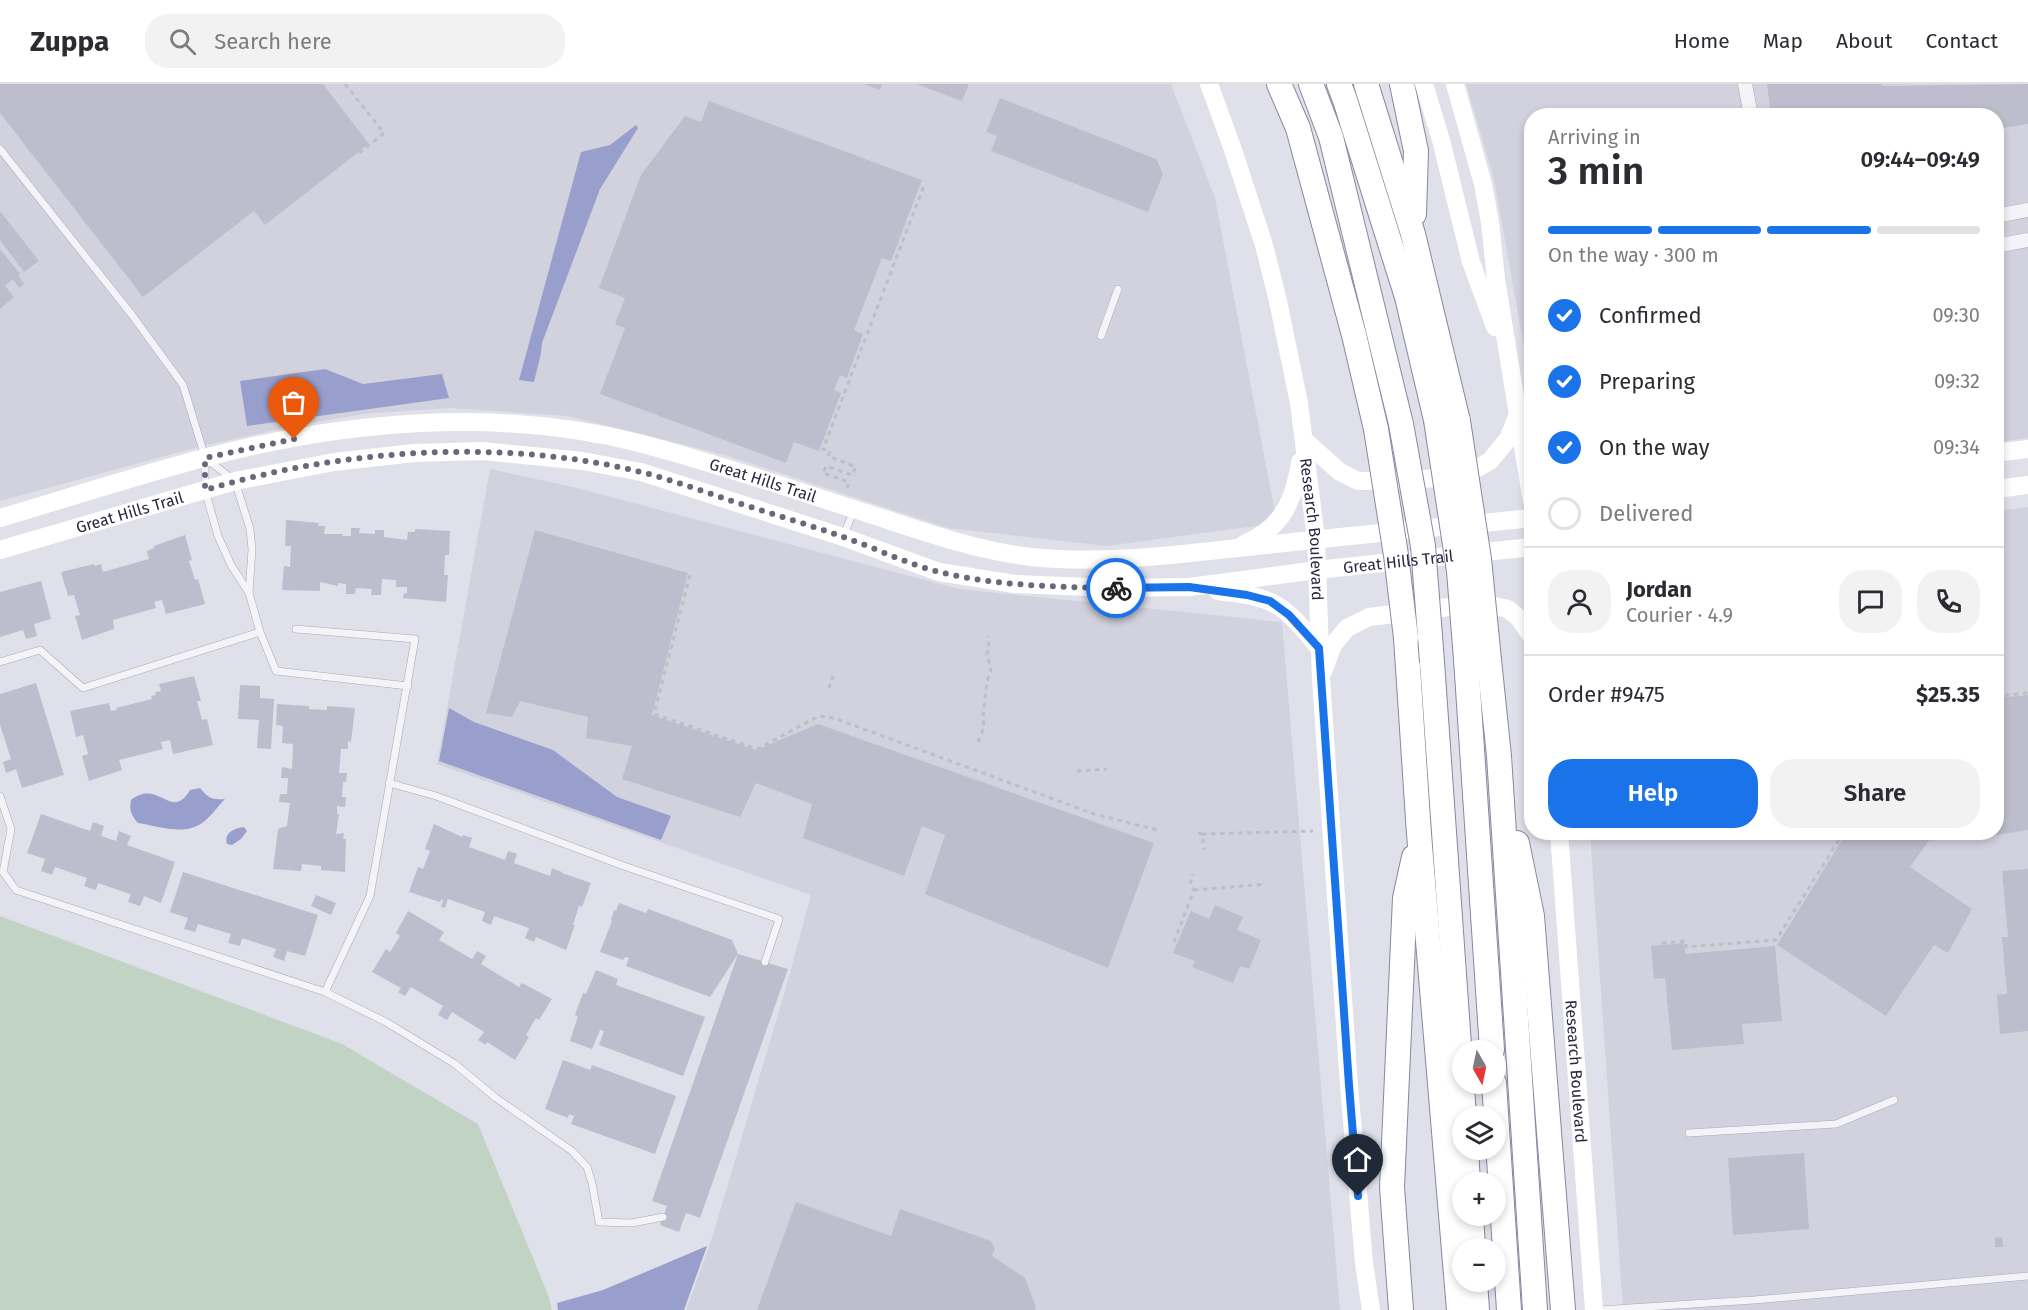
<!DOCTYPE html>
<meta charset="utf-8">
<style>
body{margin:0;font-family:"Fira Sans",sans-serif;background:#f2f2f3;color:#2b2b33;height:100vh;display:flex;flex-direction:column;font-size:22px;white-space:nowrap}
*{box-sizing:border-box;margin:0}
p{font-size:20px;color:#7c7c81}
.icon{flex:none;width:33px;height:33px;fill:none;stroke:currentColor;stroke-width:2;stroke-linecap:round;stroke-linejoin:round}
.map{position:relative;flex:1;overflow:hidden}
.details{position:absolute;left:1524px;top:24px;width:480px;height:732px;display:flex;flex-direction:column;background:#fff;border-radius:24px;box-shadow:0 3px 9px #0003}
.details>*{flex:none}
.needle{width:39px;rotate:171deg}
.fabs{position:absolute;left:1452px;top:956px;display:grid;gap:12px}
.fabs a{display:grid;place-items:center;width:54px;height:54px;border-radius:50%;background:#fff;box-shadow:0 3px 9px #0003;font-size:30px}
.pin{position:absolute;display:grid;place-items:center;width:51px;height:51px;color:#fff;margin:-62px -26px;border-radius:50% 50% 50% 0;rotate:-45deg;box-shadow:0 0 6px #0007}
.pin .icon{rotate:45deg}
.courier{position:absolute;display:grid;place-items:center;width:60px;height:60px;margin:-30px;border:4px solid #1a73e8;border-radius:50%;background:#fff;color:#222;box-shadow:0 2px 8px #0007}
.head em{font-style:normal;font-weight:600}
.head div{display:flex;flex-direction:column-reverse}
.head{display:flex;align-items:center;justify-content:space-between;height:102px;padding:0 24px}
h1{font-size:39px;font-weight:600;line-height:45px}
.bar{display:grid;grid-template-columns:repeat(4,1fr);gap:9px 6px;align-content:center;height:72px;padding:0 24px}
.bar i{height:8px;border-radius:4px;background:#e1e1e2}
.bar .active{background:#1a73e8}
.bar p{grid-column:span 4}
.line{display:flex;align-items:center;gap:15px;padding:0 24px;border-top:2px solid #e1e1e2}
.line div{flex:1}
.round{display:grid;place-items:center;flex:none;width:63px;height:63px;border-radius:24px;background:#f2f2f3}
ol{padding:0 24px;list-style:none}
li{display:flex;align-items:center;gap:18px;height:66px}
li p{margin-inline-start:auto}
li .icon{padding:6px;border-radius:50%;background:#1a73e8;color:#fff;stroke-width:4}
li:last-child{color:#7c7c81}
li i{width:33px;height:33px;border:3px solid #e1e1e2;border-radius:50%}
.button{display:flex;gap:12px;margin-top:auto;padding:12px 24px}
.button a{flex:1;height:69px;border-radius:24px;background:#1a73e8;color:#fff;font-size:24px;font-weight:600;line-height:69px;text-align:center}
.button a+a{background:#f2f2f3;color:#2b2b33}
header{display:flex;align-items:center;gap:36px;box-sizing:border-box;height:84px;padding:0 30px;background:#fff;border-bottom:2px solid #e1e1e2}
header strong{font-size:28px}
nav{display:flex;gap:33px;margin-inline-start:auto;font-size:21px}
.search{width:420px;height:54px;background:#f2f2f3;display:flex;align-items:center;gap:15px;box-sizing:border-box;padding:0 21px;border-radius:24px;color:#7c7c81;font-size:22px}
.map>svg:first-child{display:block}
</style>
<header>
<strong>Zuppa</strong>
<div class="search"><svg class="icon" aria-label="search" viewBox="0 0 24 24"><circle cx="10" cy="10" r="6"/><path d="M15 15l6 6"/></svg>Search here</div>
<nav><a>Home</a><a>Map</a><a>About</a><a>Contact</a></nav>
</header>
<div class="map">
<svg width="2028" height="1226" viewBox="0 0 2028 1226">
<rect width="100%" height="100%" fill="#e0e0ea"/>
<g fill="#d2d2df">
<polygon points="0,0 1171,0 1215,114 1277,439 1107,462 948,444 725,371 567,332 450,324 363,330 294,342 198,363 0,417"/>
<polygon points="1466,0 2028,0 2028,354 1997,358 1996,32 1532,32 1531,303 1494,95"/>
<polygon points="490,385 573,403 959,505 1282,538 1340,1226 686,1226 713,1151 788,896 811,811 437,680"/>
<polygon points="2028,423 2028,1226 1623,1226 1590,749 1996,748 1997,427"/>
</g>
<polygon fill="#c1d4c3" points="0,832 342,960 478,1040 549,1213 552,1226 0,1226"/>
<g fill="#999fcc">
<polygon points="636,41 638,44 600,105 542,259 541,269 534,298 519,296 581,68 610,61"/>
<polygon points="325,285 363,300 442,290 449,314 247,342 240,297"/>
<polygon points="449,624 474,638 553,666 617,713 671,732 661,756 439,677"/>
<path d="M200 704C208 714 212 716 225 715 218 722 211 733 202 739 184 752 158 742 138 739 131 731 129 726 131 716 159 694 171 738 190 706Z"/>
<path d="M244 743 247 747 241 755 232 761 227 760C223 749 235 744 244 743Z"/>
<polygon points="707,1162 684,1226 558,1226 557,1219 603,1206"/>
</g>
<g fill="#bdbdcd">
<polygon points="0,0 323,0 369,60 265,141 254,127 143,213 0,29"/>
<polygon points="864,0 882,0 880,6"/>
<polygon points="916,0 969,0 962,17"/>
<polygon points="1767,0 1882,0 1882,2 2028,0 2028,40 1996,45 1996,32 1771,32"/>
<polygon points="1000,14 1156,75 1163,90 1148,128 991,67 997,52 986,48"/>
<polygon points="709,17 922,96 891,177 882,174 854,246 863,250 847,294 840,291 834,306 841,309 819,367 794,358 786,379 600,310 625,244 615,240 625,214 599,204 641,91 685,32 701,38"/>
<polygon points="0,127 39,177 24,188 0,156"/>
<polygon points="0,165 20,190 18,191 24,200 19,204 13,195 5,202 14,213 0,225"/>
<polygon points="286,436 319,439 318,442 325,442 324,450 343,450 342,452 351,452 351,444 360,444 359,449 375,450 375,446 384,446 384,453 407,456 408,448 415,448 415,445 450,447 449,471 445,471 444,491 448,491 446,518 403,514 404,509 407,510 407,503 396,503 396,496 382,495 381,511 371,511 372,505 356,504 355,510 346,510 346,500 338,499 338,502 320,498 320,507 282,506 284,482 290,483 291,462 285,462"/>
<polygon points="535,446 688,489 652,631 756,666 818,640 1154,759 1108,884 925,810 945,751 922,742 904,792 803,754 812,720 756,699 740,733 622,695 632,662 586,654 588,633 520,617 512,633 486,629"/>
<polygon points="185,451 192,476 189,477 195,496 198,495 205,520 166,530 162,516 154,518 156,524 113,536 114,545 82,556 75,532 80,531 74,511 68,512 61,488 94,480 95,482 101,480 103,488 149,475 147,467 154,464 154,462"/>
<polygon points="41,497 51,535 34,540 37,552 26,555 23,546 0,553 0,508"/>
<polygon points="194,592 201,617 197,617 202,636 207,635 213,661 173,670 170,656 161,658 163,665 119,676 122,686 89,697 82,672 88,670 83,651 76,653 70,627 109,619 111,627 117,626 116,624 152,615 151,612 156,611 155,608 161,607 159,600"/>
<polygon points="36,599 64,691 22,704 16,685 6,689 3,678 11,675 0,641 0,610"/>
<polygon points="240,601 260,602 260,614 274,615 271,665 257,664 259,636 238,635"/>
<polygon points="2028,611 2028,746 1977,754 1977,748 1996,748 1996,614"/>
<polygon points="277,620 309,622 309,625 327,626 327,622 355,624 351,658 348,657 348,665 341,665 339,689 347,689 346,698 343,698 342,713 346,713 345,723 337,722 337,730 339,730 336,750 344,749 343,755 346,755 345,788 321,786 321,782 302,780 301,787 273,785 278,745 287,742 289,726 290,719 279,718 280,710 287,710 288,694 281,694 282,683 292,685 293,660 282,659 283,642 276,641"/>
<polygon points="41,730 90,747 93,738 104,742 101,752 116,757 119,747 131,752 127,761 175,778 161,819 144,812 140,822 128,818 131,810 130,810 98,799 96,806 84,802 87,794 55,783 52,791 41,787 45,775 27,769"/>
<polygon points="434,740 462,753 463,751 472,754 469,763 505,776 508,767 517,770 514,779 550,792 552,784 562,788 562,789 591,799 582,823 579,822 573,841 575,841 566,866 536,853 534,858 525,854 529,844 494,832 491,841 482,837 485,828 448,815 445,824 441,823 443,816 442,815 440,818 409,808 418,783 423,785 430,767 425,765"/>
<polygon points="1847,748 1935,748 1910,783 1972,825 1948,869 1934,861 1886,932 1777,861"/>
<polygon points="2028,785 2028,947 2000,950 1997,911 2007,910 2002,853 2008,853 2002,787"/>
<polygon points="183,788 318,831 305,872 287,867 284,877 273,873 276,865 242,854 240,862 228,859 231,850 198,840 195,848 184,845 188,834 170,828"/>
<polygon points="316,811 336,819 331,831 311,822"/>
<polygon points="619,819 646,829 648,825 732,856 738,870 710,913 626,882 629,874 625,873 623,876 600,868 612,837 611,836 614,826 616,827"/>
<polygon points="1215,821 1243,833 1237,846 1261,856 1249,885 1240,882 1233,899 1192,883 1195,877 1173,869 1191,827 1209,835"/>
<polygon points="408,827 444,848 439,856 472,875 477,867 486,872 481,880 519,903 522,899 552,915 539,936 536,934 526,951 529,953 515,976 487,958 486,961 478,956 484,948 452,928 447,936 438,931 443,922 411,903 405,912 398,908 401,904 372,888 386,865 390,868 400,852 396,849"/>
<polygon points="1684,859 1685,870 1775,862 1782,937 1742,940 1744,960 1672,966 1665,894 1654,895 1651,862"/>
<polygon points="738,870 788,885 700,1134 686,1129 679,1148 660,1141 667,1122 652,1117"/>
<polygon points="596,886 618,895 616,901 705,933 683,992 599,961 604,947 600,946 592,965 570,957 578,932 575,931 583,909 586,910"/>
<polygon points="563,976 590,986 592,981 676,1012 655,1070 571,1040 574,1032 569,1030 568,1034 545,1025"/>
<polygon points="1804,1069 1809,1145 1733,1151 1728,1074"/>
<polygon points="796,1118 891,1152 900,1125 991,1157 995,1165 992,1172 1025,1194 1036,1223 1035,1226 757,1226"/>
<polygon points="2002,1153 2003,1163 1995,1163 1995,1154"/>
</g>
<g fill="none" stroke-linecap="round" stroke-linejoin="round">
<g stroke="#a9a9b8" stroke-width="8">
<g id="lane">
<polyline points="0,65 132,231 183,301 205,373 205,406 218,452 231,481 249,509 260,548 276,587 408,602"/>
<polyline points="1101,252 1118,205"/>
<polyline points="209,377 235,397 250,445 252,465 249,509"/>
<polyline points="844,451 854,425"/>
<polyline points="296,545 415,555 370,812 325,908"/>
<polyline points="0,578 40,566 83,604 260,548"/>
<polyline points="389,699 436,712 621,781 779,835 765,878"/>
<polyline points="0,712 11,745 3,788 16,806 325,908 386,938 455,980 496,1014 572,1067 587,1083 592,1099 599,1138 632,1139 663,1133"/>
<polyline points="1689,1049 1836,1040 1894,1016"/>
<polyline points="1599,1226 1754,1216 2028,1192"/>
</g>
</g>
<g stroke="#a9a9b8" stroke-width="15">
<g id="street">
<polyline points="1745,0 1751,32"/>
<polyline points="1996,132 2028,126"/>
<polyline points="1996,162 2028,156"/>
</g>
</g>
<g stroke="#8787a1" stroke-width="26">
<g id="highway">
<polyline points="1279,0 1298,44 1354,251 1376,345"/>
<polyline points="1311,0 1331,53 1401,340"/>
<polyline points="1339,0 1345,16 1407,213 1436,336"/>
<polyline points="1366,0 1413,150 1458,337"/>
<polyline points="1402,0 1416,67 1414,130"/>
<polyline points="1406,554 1419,750 1459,1226"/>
<polyline points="1466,575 1492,966"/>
<polyline points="1489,576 1499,672 1535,1226"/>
<polyline points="1432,578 1464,1032"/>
<polyline points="1517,759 1532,832 1563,1226"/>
<polyline points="1494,999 1509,1226"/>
<polyline points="1466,1065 1468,1098"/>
<polyline points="1471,1131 1473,1164"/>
<polyline points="1475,1197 1477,1226"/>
<polyline points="1401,1226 1392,1103 1405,814 1414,773"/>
</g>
</g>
<g stroke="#bebec9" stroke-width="3" stroke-dasharray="4.5 4.5" stroke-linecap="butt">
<polyline points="345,0 384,49 357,71"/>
<polyline points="1769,0 1774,32"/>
<polyline points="847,404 849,398 823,389 826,382 852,391 856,383 828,372 830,368 823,365 925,99"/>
<polyline points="690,491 654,630 757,665 819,632 834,634 1094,730 1161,747"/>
<polyline points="829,604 833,592"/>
<polyline points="1996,612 2028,609"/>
<polyline points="978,658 984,643 983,633 987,597 991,587 987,569 989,565 988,552"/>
<polyline points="1077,687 1107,685"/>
<polyline points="1198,749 1202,750 1204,766"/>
<polyline points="1202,750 1313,747"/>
<polyline points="1194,806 1266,800"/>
<polyline points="1174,858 1194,806 1190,800 1193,790"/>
<polyline points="1662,859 1686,857 1686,863 1776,856 1844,748"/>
</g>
<use href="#lane" stroke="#f3f3f8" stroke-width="7"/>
<use href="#street" stroke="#f3f3f8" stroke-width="14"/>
<g stroke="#fff" stroke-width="18">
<path id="s1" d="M1209 0 1232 63 1264 161 1278 217 1299 319 1316 455 1321 595 1349 1001 1364 1179 1371 1226"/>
<polyline points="1424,0 1441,56 1471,178 1495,243"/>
<polyline points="1455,0 1483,100 1490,138 1496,195 1532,418"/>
<polyline points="1304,356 1340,388 1358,397 1418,396 1469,389 1490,377 1508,355 1517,333"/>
<polyline points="1996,369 2028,365"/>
<polyline points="1996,405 2028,401"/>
<path id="s2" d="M0 434C68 414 135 392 204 374 343 337 497 323 639 359 712 378 785 403 857 426 914 444 971 466 1031 473 1109 481 1188 469 1266 461 1354 451 1443 443 1532 434"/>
<path d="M1244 460C1282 444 1294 417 1300 378"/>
<path id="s3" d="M0 466 235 397 334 378 414 369 483 367 583 377 641 388 843 453 939 488 1015 500 1112 504 1189 503 1317 486 1532 463"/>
<path d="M1218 507C1234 509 1252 510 1268 517 1289 525 1305 547 1319 564"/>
<polyline points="1323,588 1333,561 1347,544 1369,533 1481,519 1508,525 1519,534 1532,553"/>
<path id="s4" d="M1559 748 1594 1226"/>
</g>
<use href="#highway" stroke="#fff" stroke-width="24"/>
<g stroke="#8787a1" stroke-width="26" stroke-linecap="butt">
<g id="highway-bridge">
<polyline points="1436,336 1459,487 1466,575"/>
<polyline points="1458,337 1479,475 1489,576"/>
<polyline points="1401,340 1423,462 1432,578"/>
<polyline points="1376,345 1396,471 1406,554"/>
</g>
</g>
<use href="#highway-bridge" stroke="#fff" stroke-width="24"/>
</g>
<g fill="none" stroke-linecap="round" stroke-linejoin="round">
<path stroke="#68687d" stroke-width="6" stroke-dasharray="0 10.8" d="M294 355 205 374V406C342 365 502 354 641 388 673 396 704 408 735 418 772 430 810 441 846 454 877 465 908 480 939 488 997 502 1057 503 1116 504"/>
<polyline stroke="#1a73e8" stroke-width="8" points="1116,504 1189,503 1247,511 1270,517 1289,531 1319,564 1349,1001 1358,1112"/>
</g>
<g text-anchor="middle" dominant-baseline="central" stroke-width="4.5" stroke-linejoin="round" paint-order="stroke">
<g font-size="16" fill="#282842" stroke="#f0f0f7">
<text stroke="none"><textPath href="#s2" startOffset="782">Great Hills Trail</textPath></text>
<text stroke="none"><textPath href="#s3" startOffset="135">Great Hills Trail</textPath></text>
<text stroke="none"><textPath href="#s1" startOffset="459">Research Boulevard</textPath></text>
<text stroke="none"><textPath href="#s3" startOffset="1431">Great Hills Trail</textPath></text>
<text stroke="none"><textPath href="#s4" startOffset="240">Research Boulevard</textPath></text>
</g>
</g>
</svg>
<div class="fabs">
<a><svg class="needle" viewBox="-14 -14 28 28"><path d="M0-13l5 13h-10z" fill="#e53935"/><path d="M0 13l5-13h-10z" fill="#7c7c81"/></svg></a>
<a><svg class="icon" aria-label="layers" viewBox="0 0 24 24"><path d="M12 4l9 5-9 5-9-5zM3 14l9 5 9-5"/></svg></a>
<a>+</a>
<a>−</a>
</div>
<div class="pin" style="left:294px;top:355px;background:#ea580c"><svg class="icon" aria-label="bag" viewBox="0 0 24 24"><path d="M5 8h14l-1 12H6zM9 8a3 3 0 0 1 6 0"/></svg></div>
<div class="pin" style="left:1358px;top:1112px;background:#1f2937"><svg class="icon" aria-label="home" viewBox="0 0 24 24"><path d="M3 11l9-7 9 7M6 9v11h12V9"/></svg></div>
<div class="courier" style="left:1116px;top:504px"><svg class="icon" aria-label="bike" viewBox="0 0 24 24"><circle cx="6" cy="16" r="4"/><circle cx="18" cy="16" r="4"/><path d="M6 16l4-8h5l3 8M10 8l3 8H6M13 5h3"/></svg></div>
<section class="details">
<div class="head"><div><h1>3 min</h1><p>Arriving in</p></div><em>09:44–09:49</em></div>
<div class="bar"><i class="active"></i><i class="active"></i><i class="active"></i><i></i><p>On the way · 300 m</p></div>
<ol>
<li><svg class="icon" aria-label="check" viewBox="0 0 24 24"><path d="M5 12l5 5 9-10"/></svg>Confirmed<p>09:30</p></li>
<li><svg class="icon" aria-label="check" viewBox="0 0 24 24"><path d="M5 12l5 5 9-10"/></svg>Preparing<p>09:32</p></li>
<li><svg class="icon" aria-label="check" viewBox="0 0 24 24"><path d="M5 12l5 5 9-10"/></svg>On the way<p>09:34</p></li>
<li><i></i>Delivered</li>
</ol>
<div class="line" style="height:108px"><a class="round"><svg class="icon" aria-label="person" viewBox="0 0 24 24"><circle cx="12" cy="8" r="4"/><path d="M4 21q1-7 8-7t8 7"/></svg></a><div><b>Jordan</b><p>Courier · 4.9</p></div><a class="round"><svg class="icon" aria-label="chat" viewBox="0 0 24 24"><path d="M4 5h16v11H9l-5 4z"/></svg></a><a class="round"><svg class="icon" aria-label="phone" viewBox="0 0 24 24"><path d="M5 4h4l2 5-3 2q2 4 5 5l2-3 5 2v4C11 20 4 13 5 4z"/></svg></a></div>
<div class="line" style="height:78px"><div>Order #9475</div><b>$25.35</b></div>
<div class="button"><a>Help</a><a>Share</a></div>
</section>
</div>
